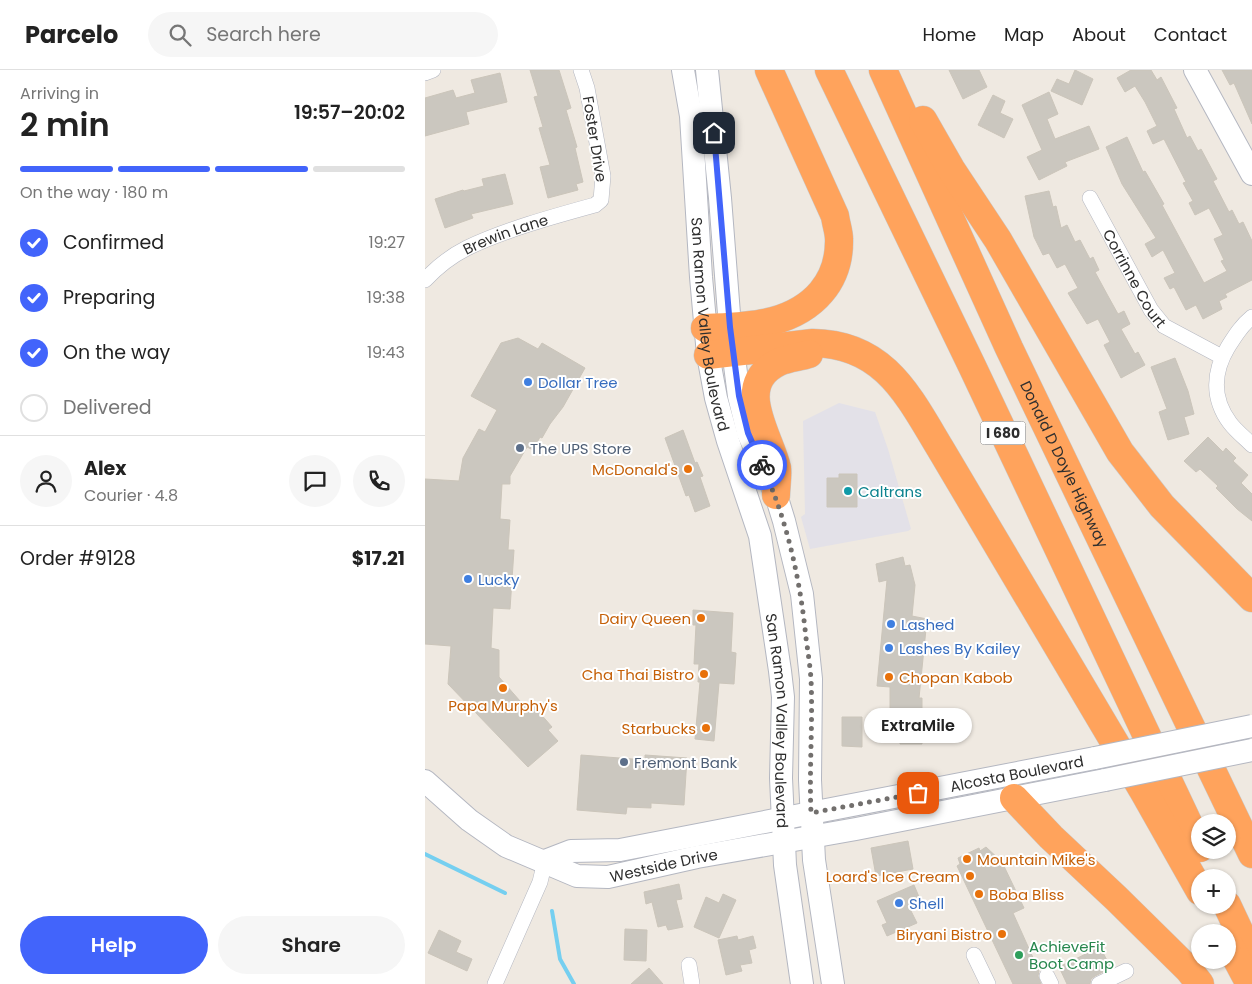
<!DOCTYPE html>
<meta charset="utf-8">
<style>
body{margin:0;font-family:Poppins,sans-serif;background:#f6f6f6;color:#222;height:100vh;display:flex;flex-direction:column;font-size:19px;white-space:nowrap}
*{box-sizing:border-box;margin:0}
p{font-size:16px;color:#767676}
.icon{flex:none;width:28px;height:28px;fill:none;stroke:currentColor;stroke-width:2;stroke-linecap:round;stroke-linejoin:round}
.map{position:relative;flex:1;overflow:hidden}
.details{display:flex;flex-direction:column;background:#fff;width:425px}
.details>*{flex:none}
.tools{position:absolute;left:766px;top:744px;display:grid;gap:10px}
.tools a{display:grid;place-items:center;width:45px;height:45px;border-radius:50%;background:#fff;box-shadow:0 1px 4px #0004;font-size:25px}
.pin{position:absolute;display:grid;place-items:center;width:42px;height:42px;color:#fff;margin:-21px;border-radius:10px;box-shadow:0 2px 8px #0006}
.courier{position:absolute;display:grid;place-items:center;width:50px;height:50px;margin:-25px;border:4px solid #4264fb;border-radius:50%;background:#fff;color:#222;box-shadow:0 1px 6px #0007}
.bubble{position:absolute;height:35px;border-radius:18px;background:#fff;box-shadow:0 1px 4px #0004;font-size:16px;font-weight:600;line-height:35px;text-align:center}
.overview em{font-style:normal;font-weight:600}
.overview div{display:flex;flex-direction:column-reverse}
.overview{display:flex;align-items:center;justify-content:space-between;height:85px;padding:0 20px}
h1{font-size:32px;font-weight:600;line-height:38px}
.bar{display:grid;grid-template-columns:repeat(4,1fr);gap:8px 5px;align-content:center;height:60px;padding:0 20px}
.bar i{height:6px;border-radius:4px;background:#e0e0e0}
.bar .current{background:#4264fb}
.bar p{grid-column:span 4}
.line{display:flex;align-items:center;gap:12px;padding:0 20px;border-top:1px solid #e0e0e0}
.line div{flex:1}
.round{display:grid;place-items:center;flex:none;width:52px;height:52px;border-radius:26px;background:#f6f6f6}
ol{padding:0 20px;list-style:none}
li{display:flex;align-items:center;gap:15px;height:55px}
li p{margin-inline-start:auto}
li .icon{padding:5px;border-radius:50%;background:#4264fb;color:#fff;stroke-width:4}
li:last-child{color:#767676}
li i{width:28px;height:28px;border:2px solid #e0e0e0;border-radius:50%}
.cta{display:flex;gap:10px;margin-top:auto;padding:10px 20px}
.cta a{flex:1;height:58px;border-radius:30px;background:#4264fb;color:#fff;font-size:20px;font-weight:600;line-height:58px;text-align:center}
.cta a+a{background:#f6f6f6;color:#222}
header{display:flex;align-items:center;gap:30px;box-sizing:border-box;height:70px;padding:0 25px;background:#fff;border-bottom:1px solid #e0e0e0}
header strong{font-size:24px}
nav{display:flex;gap:28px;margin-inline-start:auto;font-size:18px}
.search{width:350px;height:45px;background:#f6f6f6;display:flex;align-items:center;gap:12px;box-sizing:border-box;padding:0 18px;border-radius:28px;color:#767676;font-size:19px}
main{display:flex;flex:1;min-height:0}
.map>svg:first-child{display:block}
</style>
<header>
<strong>Parcelo</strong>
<div class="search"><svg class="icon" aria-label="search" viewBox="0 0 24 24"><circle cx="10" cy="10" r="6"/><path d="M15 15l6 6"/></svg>Search here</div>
<nav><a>Home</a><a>Map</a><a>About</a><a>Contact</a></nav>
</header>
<main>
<section class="details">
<div class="overview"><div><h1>2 min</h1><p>Arriving in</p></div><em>19:57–20:02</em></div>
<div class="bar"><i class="current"></i><i class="current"></i><i class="current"></i><i></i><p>On the way · 180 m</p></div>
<ol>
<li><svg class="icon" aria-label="check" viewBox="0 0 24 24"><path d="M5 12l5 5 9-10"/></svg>Confirmed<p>19:27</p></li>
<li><svg class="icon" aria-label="check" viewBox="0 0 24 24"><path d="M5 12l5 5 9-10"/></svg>Preparing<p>19:38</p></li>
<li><svg class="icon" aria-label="check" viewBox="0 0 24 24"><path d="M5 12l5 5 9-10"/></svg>On the way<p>19:43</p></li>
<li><i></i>Delivered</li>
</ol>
<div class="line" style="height:90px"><a class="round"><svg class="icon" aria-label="person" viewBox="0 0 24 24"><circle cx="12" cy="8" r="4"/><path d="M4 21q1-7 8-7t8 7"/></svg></a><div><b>Alex</b><p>Courier · 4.8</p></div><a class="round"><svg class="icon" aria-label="chat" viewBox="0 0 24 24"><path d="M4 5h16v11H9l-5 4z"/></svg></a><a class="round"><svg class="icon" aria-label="phone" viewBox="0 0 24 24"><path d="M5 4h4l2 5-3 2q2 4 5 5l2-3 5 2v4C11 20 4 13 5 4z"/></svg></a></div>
<div class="line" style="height:65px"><div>Order #9128</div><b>$17.21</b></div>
<div class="cta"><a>Help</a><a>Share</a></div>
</section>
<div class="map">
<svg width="827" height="914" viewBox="0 0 827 914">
<rect width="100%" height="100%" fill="#efe9e1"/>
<polygon fill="#e3e1e8" points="414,333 450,342 463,379 486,459 483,461 385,479 376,447 380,444 378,351"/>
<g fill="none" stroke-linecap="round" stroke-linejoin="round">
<g stroke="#75cff0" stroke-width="4">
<polyline points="0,784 80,823"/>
<polyline points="127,841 135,889 149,914"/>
</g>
</g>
<g fill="#cbc7bf" stroke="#cbc5ba">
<polygon points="105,0 134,0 146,38 141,40 152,77 150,78 158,112 151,114 153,120 123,128 115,97 125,95 114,58 118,57 109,27 113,26"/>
<polygon points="524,0 554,0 562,17 538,29"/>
<polygon points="650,0 668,9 657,35 626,21 632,9 644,14"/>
<polygon points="706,0 726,0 732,10 736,7 752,38 749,39 762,68 765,66 773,81 776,79 792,109 788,111 804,142 807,140 814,154 818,152 827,171 827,210 800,224 802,227 794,231 797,239 778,249 771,235 761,240 749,217 745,219 739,208 750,203 738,180 727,187 720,174 731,168 697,114 681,77 702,67 718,102 720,101 739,134 737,135 779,213 802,201 796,191 799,190 789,169 798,165 784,138 770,145 764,133 768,131 758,113 761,112 739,69 728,74 722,61 732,56 720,32 710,16 700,22 692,8"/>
<polygon points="797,0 827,0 827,54 809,13 805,15"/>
<polygon points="75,3 82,32 41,42 44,54 0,66 0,28 28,20 31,28 50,23 46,10"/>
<polygon points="624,22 633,44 622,49 630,69 664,56 674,79 640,92 642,96 614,110 602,87 617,80 597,35"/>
<polygon points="568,25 580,31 575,43 588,49 579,68 553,55"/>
<polygon points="80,104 88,134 46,144 48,148 20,158 10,129 38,120 39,121 59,116 57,109"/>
<polygon points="624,121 628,137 631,136 636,158 642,155 650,172 655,170 665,189 668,187 674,200 670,202 683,226 693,244 699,241 705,254 696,259 710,284 713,282 720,295 696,308 679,275 685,272 673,249 662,254 643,223 653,218 640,194 632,198 624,183 618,185 609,167 600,126"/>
<polygon points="93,268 113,279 117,273 160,298 138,337 125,354 117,368 115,367 108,380 102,377 85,406 85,414 77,414 75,449 85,450 83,480 89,480 85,539 68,538 66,578 74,580 74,607 102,639 107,634 127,657 123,660 133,671 103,697 23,614 26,576 0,574 0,409 34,411 38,388 54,359 60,362 72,340 46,326 76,273"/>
<polygon points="750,288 763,321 769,344 759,347 764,364 743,370 734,342 742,339 726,297"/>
<polygon points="258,360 270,393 272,392 278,406 275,407 285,436 270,442 264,425 261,426 240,368"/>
<polygon points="783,367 798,382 801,378 811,388 808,391 823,405 816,413 827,424 827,451 812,439 791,418 793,416 775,399 771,402 759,391"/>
<polygon points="414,404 432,404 432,437 402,437 402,408 414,408"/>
<polygon points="478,487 480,496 485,495 490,515 487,546 502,549 494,628 497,628 497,674 475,674 475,641 465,641 465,617 452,616 462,510 454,512 451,494"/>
<polygon points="268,540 308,543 306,582 311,583 309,614 294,613 289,671 270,669 275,612 273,612 274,594 269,594 271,555 268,555"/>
<polygon points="417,647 437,647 437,677 417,676"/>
<polygon points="156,685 220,690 220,685 262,688 259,735 226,733 226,738 202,737 201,744 152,740"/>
<polygon points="483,771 488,799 451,806 446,778"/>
<polygon points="561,777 577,792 599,838 588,843 614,901 613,906 616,914 588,914 532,796 535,794 533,788 554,778 555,781"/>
<polygon points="254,814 257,829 251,830 258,857 243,860 241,855 233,857 227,832 221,834 219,822"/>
<polygon points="489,815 497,834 485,839 492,853 462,866 457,855 462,853 452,831"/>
<polygon points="298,824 311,830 294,868 269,857 281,827 294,833"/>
<polygon points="200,859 222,860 221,891 199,890"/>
<polygon points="14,860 36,871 31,882 47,889 42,901 3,883"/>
<polygon points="312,866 313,870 328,866 331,878 324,880 327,893 315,895 317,901 301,905 293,870"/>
<polygon points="675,877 686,898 670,906 666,909 665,914 642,914 634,897"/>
<polygon points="224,898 238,914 206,914"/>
</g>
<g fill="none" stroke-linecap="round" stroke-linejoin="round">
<g stroke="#b4b7c1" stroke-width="16">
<g id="street">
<polyline points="0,3 8,0"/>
<path id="s1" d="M665 128 726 240 739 256 797 287"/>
<path id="s2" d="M0 210C12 197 26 186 42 178 79 160 130 146 170 135L176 130 178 106 162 18 156 0"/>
<path d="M827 247C816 256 810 266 803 277 788 302 787 329 805 353 811 361 820 368 827 375"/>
<polyline points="549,885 563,914"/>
<polyline points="264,895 267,914"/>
<polyline points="622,906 626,914"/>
<polyline points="70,914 115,812 120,791"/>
<polyline points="674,914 701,901"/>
</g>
</g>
<g stroke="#b4b7c1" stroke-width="24">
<g id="secondary">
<path id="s3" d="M258 0 266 46 276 207 283 285 291 328 303 371 335 466 355 601 358 627 356 708 360 795 377 914"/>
<polyline points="282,0 295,128 305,257 314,326 323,363 351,425 359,451 377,524 386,609 385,710 389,790 408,914"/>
<polyline points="770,0 827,104"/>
<path id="s4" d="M0 711 44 750 81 776 152 806 183 807 272 787 431 759 680 710"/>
<path id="s5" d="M120 791 146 781 195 780 670 688"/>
</g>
</g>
<g stroke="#c9c9c9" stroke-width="29">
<g id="highway">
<polyline points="404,0 547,296 775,778"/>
<path id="s6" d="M458 0 584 278 827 784"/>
<polyline points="498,50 526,99 573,170 695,382 737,436 827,528"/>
<path d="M280 258C302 257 327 257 348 251 388 240 415 212 414 169 414 162 411 154 410 146L344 0"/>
<path d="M283 285 388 273C459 274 483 325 515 378L719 722 775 821"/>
<path d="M351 425C351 417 353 406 352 398 344 364 307 315 354 292 363 288 375 287 384 284"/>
<polyline points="589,728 626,767 692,829 764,900 775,914"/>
<polyline points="802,835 827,888"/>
<polyline points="803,873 825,914"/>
</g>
</g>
<use href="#street" stroke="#fff" stroke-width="15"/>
<use href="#secondary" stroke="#fff" stroke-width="22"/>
<use href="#highway" stroke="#ffa35c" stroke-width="28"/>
<g stroke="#b4b7c1" stroke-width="24" stroke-linecap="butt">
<g id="secondary-bridge">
<polyline points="670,688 827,656"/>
<polyline points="680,710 827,680"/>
</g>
</g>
<use href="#secondary-bridge" stroke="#fff" stroke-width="22"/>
</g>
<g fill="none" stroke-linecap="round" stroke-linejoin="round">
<path stroke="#726f6d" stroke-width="5" stroke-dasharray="0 9" d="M337 395C362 450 375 508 381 568 383 582 385 596 386 609 388 654 384 698 386 743L493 723"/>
<polyline stroke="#4264fb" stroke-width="6" points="289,63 305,257 314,326 323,363 337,395"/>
</g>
<g fill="#3f7fe0" stroke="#fff" stroke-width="2">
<circle cx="103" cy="312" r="5"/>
<circle cx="43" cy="509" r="5"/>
<circle cx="466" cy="554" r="5"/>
<circle cx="464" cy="578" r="5"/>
<circle cx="474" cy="833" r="5"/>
</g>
<g fill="#5c6f8a" stroke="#fff" stroke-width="2">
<circle cx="95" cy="378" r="5"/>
<circle cx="199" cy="692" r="5"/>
</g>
<g fill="#e8710a" stroke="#fff" stroke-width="2">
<circle cx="263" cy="399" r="5"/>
<circle cx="276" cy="548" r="5"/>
<circle cx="279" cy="604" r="5"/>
<circle cx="464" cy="607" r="5"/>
<circle cx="78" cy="618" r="5"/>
<circle cx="281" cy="658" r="5"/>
<circle cx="542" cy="789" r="5"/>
<circle cx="545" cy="806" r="5"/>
<circle cx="554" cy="824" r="5"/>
<circle cx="577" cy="864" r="5"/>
</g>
<circle fill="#0f9aa8" stroke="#fff" stroke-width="2" cx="423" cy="421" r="5"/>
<circle fill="#2e9e5b" stroke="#fff" stroke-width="2" cx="594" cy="885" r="5"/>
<g text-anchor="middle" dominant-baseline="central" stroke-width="4" stroke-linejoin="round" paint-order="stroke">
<rect fill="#fff" stroke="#6d6d6d" stroke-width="1" x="555.5" y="351.5" width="45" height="23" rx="4"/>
<g font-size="14" font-weight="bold" fill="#2e2e2e">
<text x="578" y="363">I 680</text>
</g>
<g font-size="15" fill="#2e2e2e" stroke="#fff">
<text transform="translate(170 69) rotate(81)">Foster Drive</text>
<text stroke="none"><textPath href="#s2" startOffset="94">Brewin Lane</textPath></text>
<text stroke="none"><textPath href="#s1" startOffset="92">Corrinne Court</textPath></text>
<text stroke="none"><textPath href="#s3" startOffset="256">San Ramon Valley Boulevard</textPath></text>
<text stroke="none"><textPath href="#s6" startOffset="434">Donald D Doyle Highway</textPath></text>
<text stroke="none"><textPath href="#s3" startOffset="661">San Ramon Valley Boulevard</textPath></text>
<text stroke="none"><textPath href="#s5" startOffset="481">Alcosta Boulevard</textPath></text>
<text stroke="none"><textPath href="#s4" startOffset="269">Westside Drive</textPath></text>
</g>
<g font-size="15" fill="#366cbe" stroke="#fff" text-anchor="start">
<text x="113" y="312">Dollar Tree</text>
<text x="53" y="509">Lucky</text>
<text x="476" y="554">Lashed</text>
<text x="474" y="578">Lashes By Kailey</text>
<text x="484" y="833">Shell</text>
</g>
<g font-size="15" fill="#4e5e75" stroke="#fff" text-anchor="start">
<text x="105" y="378">The UPS Store</text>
<text x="209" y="692">Fremont Bank</text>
</g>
<g font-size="15" fill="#c56008" stroke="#fff" text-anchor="end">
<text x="253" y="399">McDonald's</text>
<text x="266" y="548">Dairy Queen</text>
<text x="269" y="604">Cha Thai Bistro</text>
<text x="474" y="607" text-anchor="start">Chopan Kabob</text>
<text x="78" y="635" text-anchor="middle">Papa Murphy's</text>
<text x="271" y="658">Starbucks</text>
<text x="552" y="789" text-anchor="start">Mountain Mike's</text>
<text x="535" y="806">Loard's Ice Cream</text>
<text x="564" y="824" text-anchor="start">Boba Bliss</text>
<text x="567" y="864">Biryani Bistro</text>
</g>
<g font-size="15" fill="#0d838f" stroke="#fff" text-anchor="start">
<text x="433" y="421">Caltrans</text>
</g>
<g font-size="15" fill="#27864d" stroke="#fff" text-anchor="start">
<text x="604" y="876">AchieveFit<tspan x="604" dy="17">Boot Camp</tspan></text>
</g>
</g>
</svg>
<div class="tools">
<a><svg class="icon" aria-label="layers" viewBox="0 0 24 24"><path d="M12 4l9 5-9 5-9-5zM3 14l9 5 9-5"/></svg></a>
<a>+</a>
<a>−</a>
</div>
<div class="pin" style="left:493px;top:723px;background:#ea580c"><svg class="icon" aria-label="bag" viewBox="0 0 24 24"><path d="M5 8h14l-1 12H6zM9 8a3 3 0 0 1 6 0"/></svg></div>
<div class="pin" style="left:289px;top:63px;background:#1f2937"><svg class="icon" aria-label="home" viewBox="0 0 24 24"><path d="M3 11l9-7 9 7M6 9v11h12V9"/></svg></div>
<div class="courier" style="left:337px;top:395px"><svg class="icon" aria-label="bike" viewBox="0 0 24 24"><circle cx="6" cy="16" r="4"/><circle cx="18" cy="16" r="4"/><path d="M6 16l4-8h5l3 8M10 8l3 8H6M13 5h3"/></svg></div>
<div class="bubble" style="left:439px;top:638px;width:108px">ExtraMile</div>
</div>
</main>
